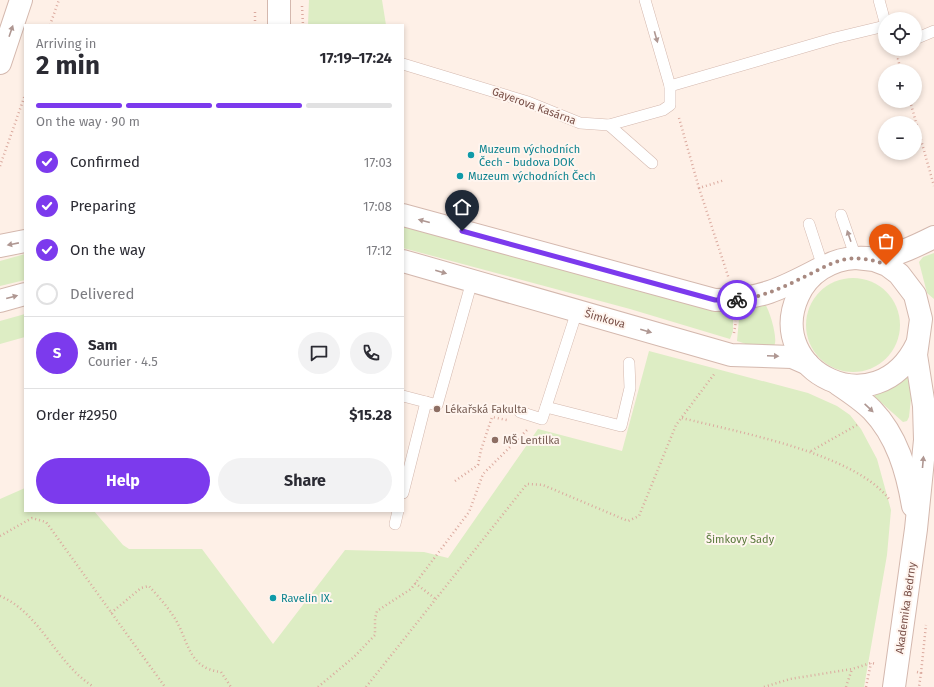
<!DOCTYPE html>
<meta charset="utf-8">
<style>
body{margin:0;font-family:"Fira Sans",sans-serif;background:#f2f2f3;color:#2b2b33;height:100vh;display:flex;flex-direction:column;font-size:15px;white-space:nowrap}
*{box-sizing:border-box;margin:0}
p{font-size:13px;color:#7c7c81}
.icon{flex:none;width:22px;height:22px;fill:none;stroke:currentColor;stroke-width:2;stroke-linecap:round;stroke-linejoin:round}
.map{position:relative;flex:1;overflow:hidden}
.sheet{position:absolute;left:24px;top:24px;width:380px;height:488px;display:flex;flex-direction:column;background:#fff;border-radius:0px;box-shadow:0 2px 6px #0003}
.sheet>*{flex:none}
.fabs{position:absolute;left:878px;top:12px;display:grid;gap:8px}
.fabs a{display:grid;place-items:center;width:44px;height:44px;border-radius:50%;background:#fff;box-shadow:0 2px 6px #0003;font-size:20px}
.pin{position:absolute;display:grid;place-items:center;width:34px;height:34px;color:#fff;margin:-41px -17px;border-radius:50% 50% 50% 0;rotate:-45deg;box-shadow:0 0 4px #0007}
.pin .icon{rotate:45deg}
.courier{position:absolute;display:grid;place-items:center;width:40px;height:40px;margin:-20px;border:3px solid #7c3aed;border-radius:50%;background:#fff;color:#222;box-shadow:0 1px 5px #0007}
.summary em{font-style:normal;font-weight:700}
.summary div{display:flex;flex-direction:column-reverse}
.summary{display:flex;align-items:center;justify-content:space-between;height:68px;padding:0 12px}
h1{font-size:26px;font-weight:700;line-height:30px}
.bar{display:grid;grid-template-columns:repeat(4,1fr);gap:6px 4px;align-content:center;height:48px;padding:0 12px}
.bar i{height:5px;border-radius:3px;background:#e1e1e2}
.bar .active{background:#7c3aed}
.bar p{grid-column:span 4}
.line{display:flex;align-items:center;gap:10px;padding:0 12px;border-top:1px solid #e1e1e2}
.line div{flex:1}
.round{display:grid;place-items:center;flex:none;width:42px;height:42px;border-radius:21px;background:#f2f2f3}
ol{padding:0 12px;list-style:none}
li{display:flex;align-items:center;gap:12px;height:44px}
li p{margin-inline-start:auto}
li .icon{padding:4px;border-radius:50%;background:#7c3aed;color:#fff;stroke-width:4}
li:last-child{color:#7c7c81}
li i{width:22px;height:22px;border:2px solid #e1e1e2;border-radius:50%}
.cta{display:flex;gap:8px;margin-top:auto;padding:8px 12px}
.cta a{flex:1;height:46px;border-radius:24px;background:#7c3aed;color:#fff;font-size:16px;font-weight:700;line-height:46px;text-align:center}
.cta a+a{background:#f2f2f3;color:#2b2b33}
.map>svg:first-child{display:block}
</style>
<div class="map">
<svg width="934" height="687" viewBox="0 0 934 687">
<rect width="100%" height="100%" fill="#fef0e7"/>
<g fill="#ddedc4">
<polygon points="309,0 382,0 386,25 308,25"/>
<polygon points="403,223 733,310 733,331 730,339 630,309 403,248"/>
<polygon points="934,253 934,299 927,293 919,262 923,257"/>
<polygon points="25,254 25,280 0,286 0,261"/>
<circle cx="853" cy="325" r="47"/>
<path d="M764 303C769 307 780 343 773 347 765 353 745 343 737 341L740 308Z"/>
<polygon points="25,314 25,337 0,344 0,321"/>
<polygon points="649,351 808,393 837,406 850,415 861,429 877,459 891,510 887,555 864,687 0,687 0,499 25,488 25,511 94,511 123,545 129,549 202,549 273,644 345,550 424,552 448,558 538,429 622,451"/>
<polygon points="908,375 913,380 909,417 907,421 903,422 875,397 875,391"/>
</g>
<g fill="none" stroke-linecap="round" stroke-linejoin="round">
<g stroke="#d4b8ae" stroke-width="12">
<g id="service">
<polyline points="879,0 885,22"/>
<polyline points="915,39 934,31"/>
<polyline points="403,64 528,102 580,123 609,125 663,110 670,105 670,86 645,0"/>
<polyline points="670,86 835,38 885,26"/>
<polyline points="609,125 652,163"/>
<polyline points="841,215 856,258"/>
<polyline points="809,224 823,267"/>
<polyline points="403,396 426,402 403,493"/>
<polyline points="426,402 437,405 472,281"/>
<polyline points="546,407 621,426 630,388 629,363"/>
<polyline points="520,412 542,419 577,311"/>
<polyline points="395,524 398,511"/>
</g>
</g>
<g stroke="#d4b8ae" stroke-width="24">
<g id="minor">
<polyline points="279,25 279,0"/>
<polyline points="0,63 21,0"/>
<path d="M403 215 715 300C759 300 781 289 819 269"/>
<polyline points="0,246 25,241"/>
<polyline points="403,261 731,355 792,357 808,364"/>
<polyline points="0,301 25,294"/>
</g>
</g>
<g stroke="#d4b8ae" stroke-width="24">
<g id="tertiary">
<polyline points="856,258 874,260 887,265 899,274 915,295 921,319 916,355 924,406 925,440 916,529 894,687"/>
<path d="M917 344C877 428 764 371 798 296 808 273 831 259 856 258 864 257 872 259 880 258 898 255 918 245 934 237"/>
<path d="M838 384C850 392 862 400 872 410 897 436 907 471 913 506"/>
</g>
</g>
<g stroke="#dbaa9f" stroke-width="2.5" stroke-dasharray="1 3" stroke-linecap="butt">
<polyline points="302,6 303,25"/>
<polyline points="50,25 59,0"/>
<polyline points="255,25 255,10"/>
<polyline points="901,71 898,59 901,49"/>
<polyline points="910,101 934,186"/>
<polyline points="679,118 699,188 725,180"/>
<polyline points="0,166 25,95"/>
<polyline points="699,188 729,279"/>
<polyline points="734,333 736,321"/>
<path d="M682 418C737 432 854 453 889 499"/>
<polyline points="811,451 857,425"/>
<polyline points="455,481 478,465 481,450 492,417 507,420"/>
<polyline points="0,536 32,518 46,522 165,687"/>
<polyline points="415,583 437,600"/>
<path d="M0 596C41 613 56 664 94 687"/>
<path d="M111 613 141 588 149 586C157 595 167 606 174 617 189 640 187 668 221 672L231 687"/>
<polyline points="917,672 921,673 919,687"/>
<polyline points="921,673 926,625"/>
<polyline points="318,687 354,657 375,635 375,619 377,611 411,589 469,512 483,474 527,430"/>
<polyline points="366,687 527,484 543,485 628,521 639,516 676,425 715,373"/>
<polyline points="764,687 790,679 852,669 871,663 877,664"/>
<polyline points="846,687 852,669"/>
<polyline points="866,687 871,663"/>
</g>
<use href="#service" stroke="#fff" stroke-width="11"/>
<use href="#minor" stroke="#fff" stroke-width="22"/>
<use href="#tertiary" stroke="#fff" stroke-width="22"/>
</g>
<defs><path id="oneway-solid" d="M-6-.8H1V-3.2L6.5 0L1 3.2V.8H-6Z"/></defs>
<g fill="#af9792">
<use href="#oneway-solid" transform="translate(11 31) rotate(-71)"/>
<use href="#oneway-solid" transform="translate(656 37) rotate(74)"/>
<use href="#oneway-solid" transform="translate(424 221) rotate(-165)"/>
<use href="#oneway-solid" transform="translate(849 236) rotate(-109)"/>
<use href="#oneway-solid" transform="translate(13 244) rotate(169)"/>
<use href="#oneway-solid" transform="translate(441 272) rotate(16)"/>
<use href="#oneway-solid" transform="translate(12 297) rotate(-15)"/>
<use href="#oneway-solid" transform="translate(646 331) rotate(16)"/>
<use href="#oneway-solid" transform="translate(773 356) rotate(2)"/>
<use href="#oneway-solid" transform="translate(869 408) rotate(43)"/>
<use href="#oneway-solid" transform="translate(923 462) rotate(-85)"/>
</g>
<g fill="none" stroke-linecap="round" stroke-linejoin="round">
<path stroke="#a88980" stroke-width="4" stroke-dasharray="0 7.2" d="M737 300C764 297 786 286 810 274 822 268 834 261 847 259 861 257 874 260 886 265"/>
<polyline stroke="#7c3aed" stroke-width="5" points="462,231 715,300 737,300"/>
</g>
<g fill="#0f9aa8" stroke="#fff5ef" stroke-width="1.5">
<circle cx="471" cy="155" r="4"/>
<circle cx="460" cy="176" r="4"/>
<circle cx="273" cy="598" r="4"/>
</g>
<g fill="#8d6e63" stroke="#fff5ef" stroke-width="1.5">
<circle cx="437" cy="409" r="4"/>
<circle cx="495" cy="440" r="4"/>
</g>
<g text-anchor="middle" dominant-baseline="central" stroke-width="4" stroke-linejoin="round" paint-order="stroke">
<g font-size="11" fill="#7a5149" stroke="#fff5ef">
<text transform="translate(534 106) rotate(20)">Gayerova Kasárna</text>
<text transform="translate(605 319) rotate(16)">Šimkova</text>
<text transform="translate(906 608) rotate(-82)">Akademika Bedrny</text>
</g>
<g font-size="11" fill="#0d838f" stroke="#fff5ef" text-anchor="start">
<text x="479" y="149">Muzeum východních<tspan x="479" dy="13">Čech - budova DOK</tspan></text>
<text x="468" y="176">Muzeum východních Čech</text>
<text x="281" y="598">Ravelin IX.</text>
</g>
<g font-size="11" fill="#785e54" stroke="#fff5ef" text-anchor="start">
<text x="445" y="409">Lékařská Fakulta</text>
<text x="503" y="440">MŠ Lentilka</text>
</g>
<g font-size="11" fill="#5b7a3d" stroke="#fff5ef">
<text x="740" y="539">Šimkovy Sady</text>
</g>
</g>
</svg>
<div class="fabs">
<a><svg class="icon" aria-label="locate" viewBox="0 0 24 24"><circle cx="12" cy="12" r="6"/><path d="M12 2v4M12 18v4M2 12h4M18 12h4"/></svg></a>
<a>+</a>
<a>−</a>
</div>
<div class="pin" style="left:886px;top:265px;background:#ea580c"><svg class="icon" aria-label="bag" viewBox="0 0 24 24"><path d="M5 8h14l-1 12H6zM9 8a3 3 0 0 1 6 0"/></svg></div>
<div class="pin" style="left:462px;top:231px;background:#1f2937"><svg class="icon" aria-label="home" viewBox="0 0 24 24"><path d="M3 11l9-7 9 7M6 9v11h12V9"/></svg></div>
<div class="courier" style="left:737px;top:300px"><svg class="icon" aria-label="bike" viewBox="0 0 24 24"><circle cx="6" cy="16" r="4"/><circle cx="18" cy="16" r="4"/><path d="M6 16l4-8h5l3 8M10 8l3 8H6M13 5h3"/></svg></div>
<section class="sheet">
<div class="summary"><div><h1>2 min</h1><p>Arriving in</p></div><em>17:19–17:24</em></div>
<div class="bar"><i class="active"></i><i class="active"></i><i class="active"></i><i></i><p>On the way · 90 m</p></div>
<ol>
<li><svg class="icon" aria-label="check" viewBox="0 0 24 24"><path d="M5 12l5 5 9-10"/></svg>Confirmed<p>17:03</p></li>
<li><svg class="icon" aria-label="check" viewBox="0 0 24 24"><path d="M5 12l5 5 9-10"/></svg>Preparing<p>17:08</p></li>
<li><svg class="icon" aria-label="check" viewBox="0 0 24 24"><path d="M5 12l5 5 9-10"/></svg>On the way<p>17:12</p></li>
<li><i></i>Delivered</li>
</ol>
<div class="line" style="height:72px"><b class="round" style="background:#7c3aed;color:#fff">S</b><div><b>Sam</b><p>Courier · 4.5</p></div><a class="round"><svg class="icon" aria-label="chat" viewBox="0 0 24 24"><path d="M4 5h16v11H9l-5 4z"/></svg></a><a class="round"><svg class="icon" aria-label="phone" viewBox="0 0 24 24"><path d="M5 4h4l2 5-3 2q2 4 5 5l2-3 5 2v4C11 20 4 13 5 4z"/></svg></a></div>
<div class="line" style="height:52px"><div>Order #2950</div><b>$15.28</b></div>
<div class="cta"><a>Help</a><a>Share</a></div>
</section>
</div>
